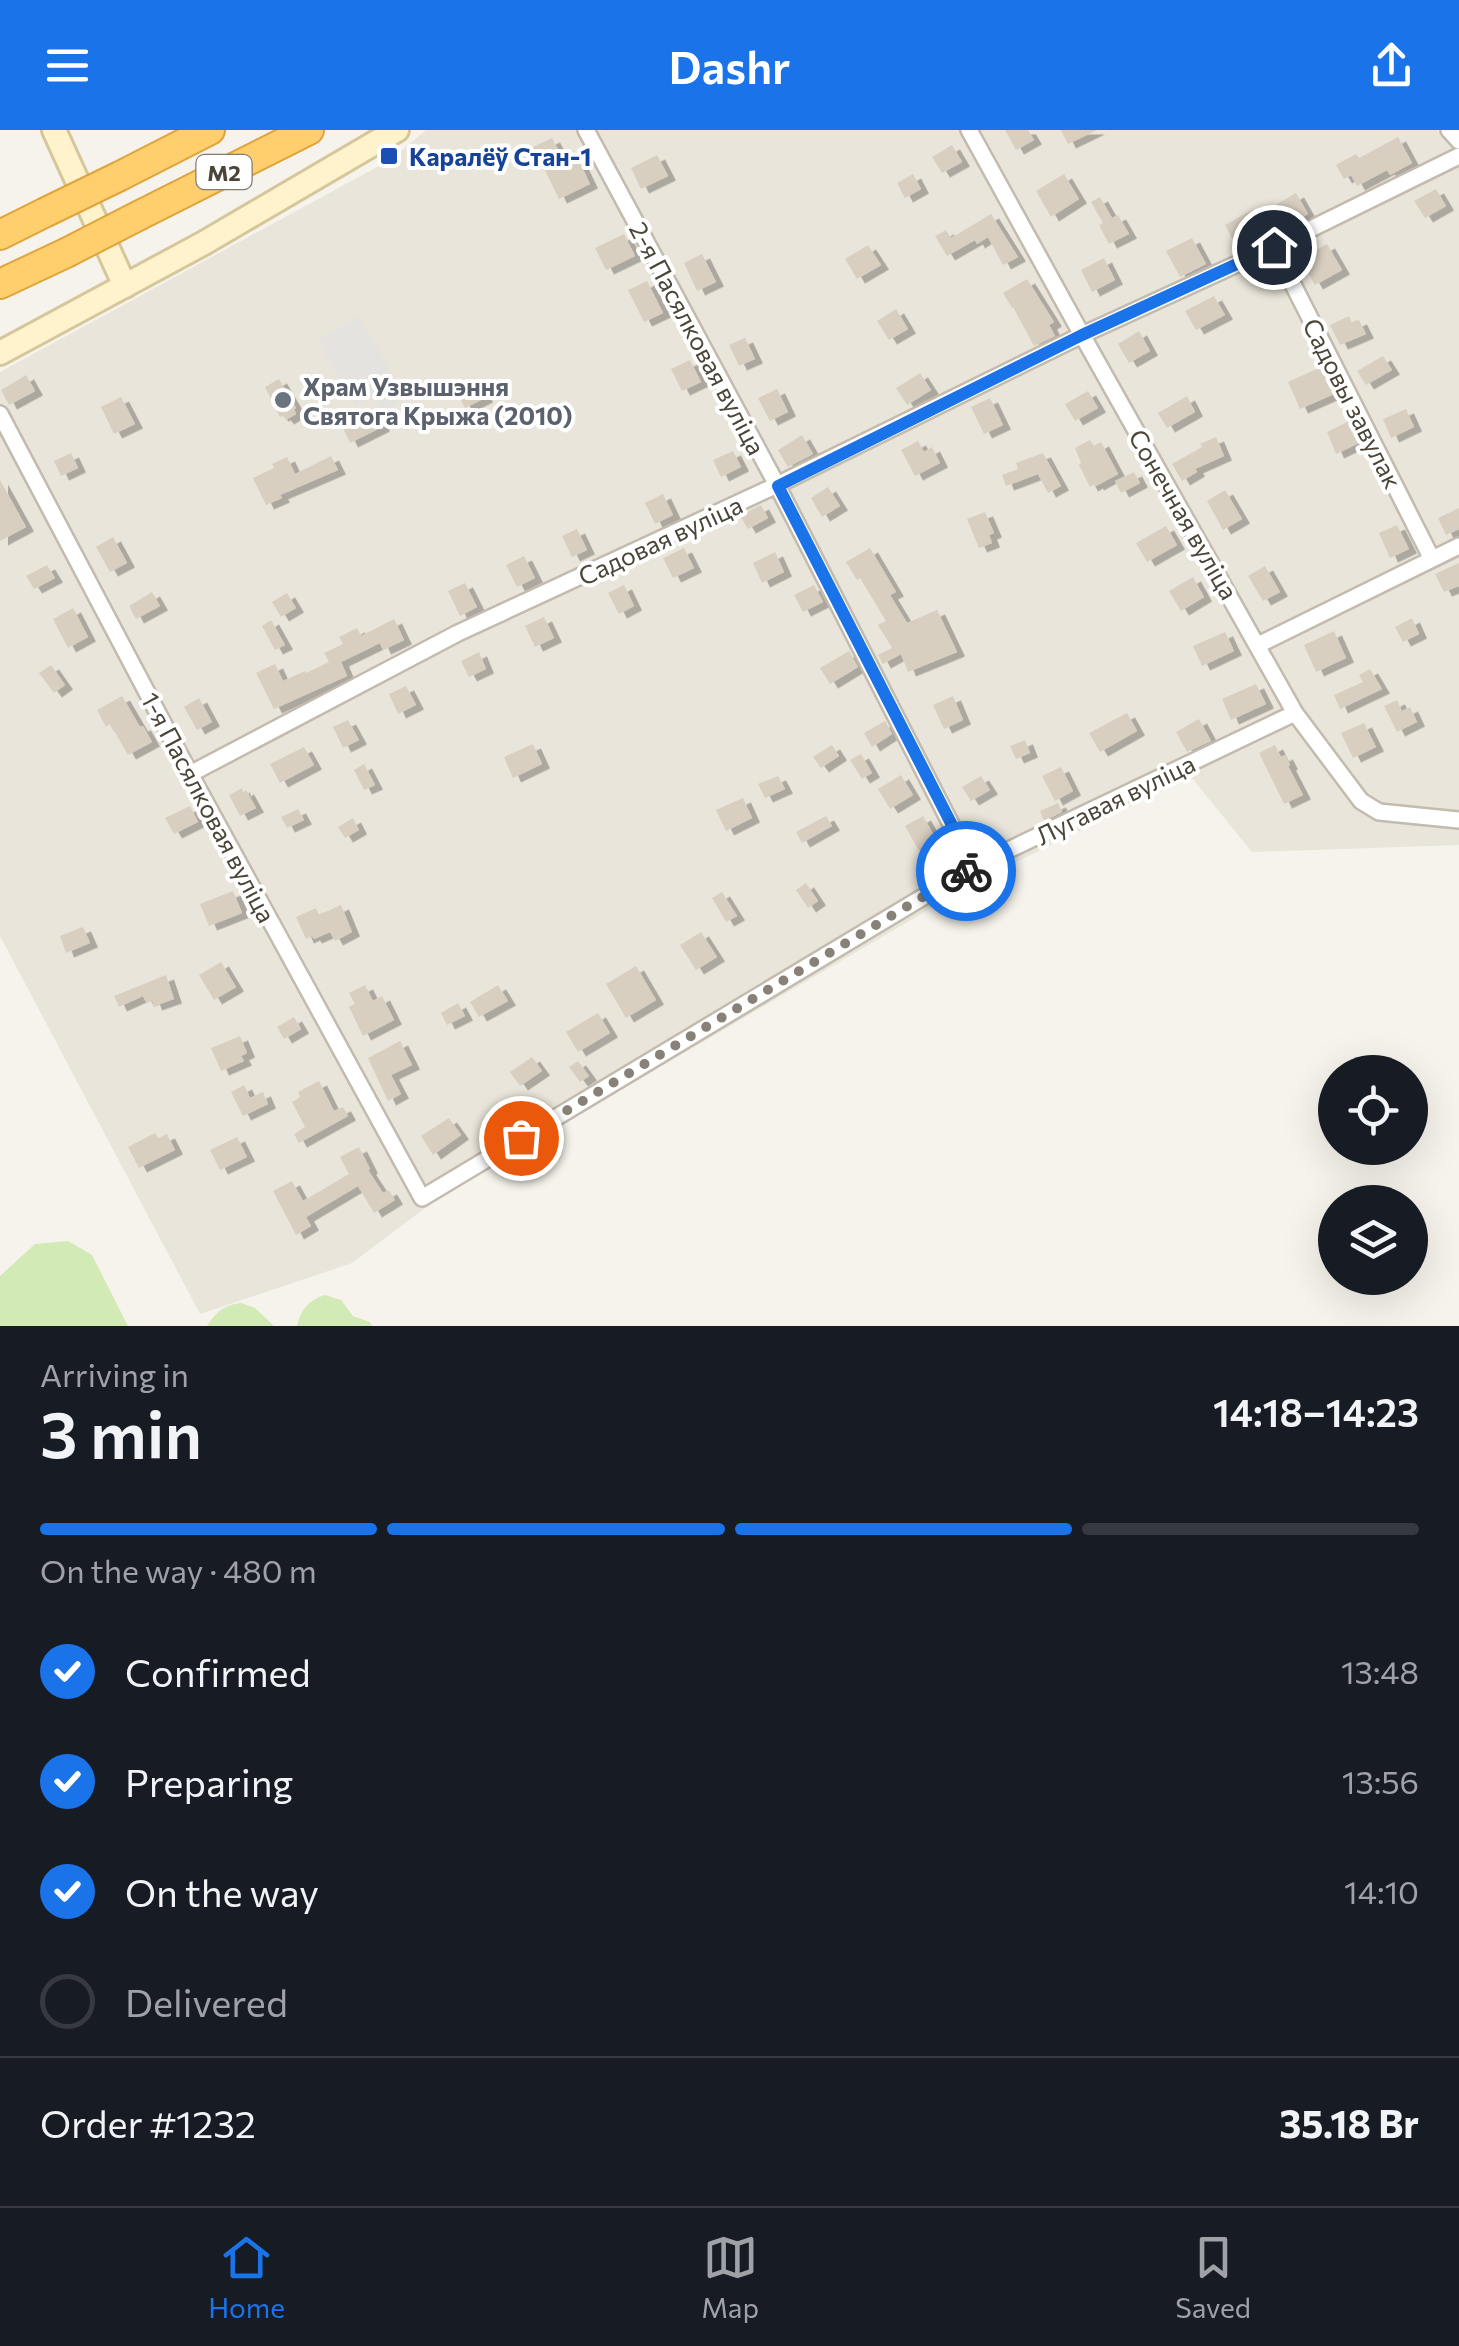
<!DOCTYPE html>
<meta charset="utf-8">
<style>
body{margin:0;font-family:Commissioner,sans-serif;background:#20242c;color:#f1f3f6;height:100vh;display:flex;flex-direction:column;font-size:38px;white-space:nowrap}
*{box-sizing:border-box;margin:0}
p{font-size:32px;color:#9ea1a6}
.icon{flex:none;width:55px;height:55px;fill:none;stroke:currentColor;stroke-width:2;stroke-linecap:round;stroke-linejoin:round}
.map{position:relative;height:1196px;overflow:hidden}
.side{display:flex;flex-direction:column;background:#171b24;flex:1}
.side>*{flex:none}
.tools{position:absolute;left:1318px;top:925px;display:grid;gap:20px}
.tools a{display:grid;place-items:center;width:110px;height:110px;border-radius:50%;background:#171b24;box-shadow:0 10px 40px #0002;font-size:50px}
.pin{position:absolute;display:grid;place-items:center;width:85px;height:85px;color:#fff;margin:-42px;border:5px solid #fff;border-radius:50%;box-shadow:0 2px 10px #0007}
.courier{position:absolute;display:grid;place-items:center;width:100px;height:100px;margin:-50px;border:8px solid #1a73e8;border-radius:50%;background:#fff;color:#222;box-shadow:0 2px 12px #0007}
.summary em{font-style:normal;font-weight:600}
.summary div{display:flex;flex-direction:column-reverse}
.summary{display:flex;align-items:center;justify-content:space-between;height:170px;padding:0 40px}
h1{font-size:65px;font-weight:600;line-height:75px}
.bar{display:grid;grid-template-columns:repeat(4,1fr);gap:15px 10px;align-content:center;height:120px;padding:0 40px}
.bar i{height:12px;border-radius:8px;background:#363941}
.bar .current{background:#1a73e8}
.bar p{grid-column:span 4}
.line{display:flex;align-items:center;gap:25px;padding:0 40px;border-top:2px solid #363941}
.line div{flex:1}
ol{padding:0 40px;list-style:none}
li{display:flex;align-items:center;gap:30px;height:110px}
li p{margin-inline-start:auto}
li .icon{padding:10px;border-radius:50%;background:#1a73e8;color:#fff;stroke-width:4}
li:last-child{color:#9ea1a6}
li i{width:55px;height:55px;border:5px solid #363941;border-radius:50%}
header{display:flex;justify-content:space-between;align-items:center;height:130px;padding:0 40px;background:#1a73e8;color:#fff;font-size:45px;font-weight:600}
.tabs{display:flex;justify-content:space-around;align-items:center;height:140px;border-top:2px solid #363941;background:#171b24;font-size:28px;color:#9ea1a6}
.tabs a{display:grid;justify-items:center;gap:5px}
.tabs .current{color:#1a73e8}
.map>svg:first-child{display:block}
</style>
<header><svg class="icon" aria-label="menu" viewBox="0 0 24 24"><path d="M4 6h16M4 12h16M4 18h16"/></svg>Dashr<svg class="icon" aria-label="share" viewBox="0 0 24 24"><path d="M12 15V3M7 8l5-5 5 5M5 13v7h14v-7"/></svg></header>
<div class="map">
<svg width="1459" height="1196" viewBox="0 0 1459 1196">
<defs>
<filter id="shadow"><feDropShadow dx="8" dy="4.5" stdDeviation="0" flood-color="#0004"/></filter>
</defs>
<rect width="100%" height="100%" fill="#f6f3ec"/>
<polygon fill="#eae5da" points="426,0 1437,0 1459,25 1459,715 1252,722 1191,647 979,750 445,1063 352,1133 200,1184 0,806 0,242 390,30"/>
<g fill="#d2eab5">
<polygon points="68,1111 92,1125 128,1196 0,1196 0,1146 35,1114"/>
<path d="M325 1165 341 1170 353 1186 370 1192 372 1196H297C301 1179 309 1170 325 1165Z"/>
<path d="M241 1173 255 1178 274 1196H207C217 1181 224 1175 241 1173Z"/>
</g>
<polygon fill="#e5e3e0" points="359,187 397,253 391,257 400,273 383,283 374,267 356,277 318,210"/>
<g fill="#d8cfc1" filter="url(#shadow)">
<polygon points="1005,0 1028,0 1034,10 1016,20"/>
<polygon points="1061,0 1097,0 1068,14"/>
<polygon points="1398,7 1412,33 1390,45 1387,40 1357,56 1351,45 1344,49 1336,35 1356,24 1359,28"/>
<polygon points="552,8 567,37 579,31 590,54 559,69 541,32 536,34 529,19"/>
<polygon points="952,15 962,32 942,43 932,27"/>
<polygon points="657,25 668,46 641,59 631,38"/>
<polygon points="913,44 921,59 905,68 897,53"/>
<polygon points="1064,44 1079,69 1051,87 1036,61"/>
<polygon points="1436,59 1446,76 1425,88 1414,71"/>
<polygon points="1296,63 1308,84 1285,97 1279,87 1234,112 1225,95 1252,80 1256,86"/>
<polygon points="1100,67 1112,88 1118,85 1129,104 1109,114 1099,95 1103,93 1091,72"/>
<polygon points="991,84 1018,127 1003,135 988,107 977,114 975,110 947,126 935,106 946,100 951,108"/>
<polygon points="624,104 635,126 606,140 595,118"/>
<polygon points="1192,108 1206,134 1180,147 1166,121"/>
<polygon points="1327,114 1342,140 1315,155 1300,129"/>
<polygon points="868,115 881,135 857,149 845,129"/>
<polygon points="702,124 716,152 697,161 684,133"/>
<polygon points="1104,128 1115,150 1092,162 1081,140"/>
<polygon points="1027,149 1054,192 1049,195 1055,206 1034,216 1013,177 1012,178 1003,163"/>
<polygon points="647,151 663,183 644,192 628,160"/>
<polygon points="1214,166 1225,185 1196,200 1185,181"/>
<polygon points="896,179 908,199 889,210 877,191"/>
<polygon points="1349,186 1352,193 1359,190 1366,204 1340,215 1330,195"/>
<polygon points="1139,201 1150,221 1129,233 1118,214"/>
<polygon points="745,208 755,229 739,236 729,215"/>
<polygon points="1383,226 1392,240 1366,255 1357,241"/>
<polygon points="690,230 701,252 682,261 671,239"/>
<polygon points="1321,237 1334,264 1300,279 1288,252"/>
<polygon points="920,243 931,260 907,275 896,258"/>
<polygon points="26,245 35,261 9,275 1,260"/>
<polygon points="475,248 485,268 465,278 455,258"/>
<polygon points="279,249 296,278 294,279 296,284 286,290 283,286 280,287 265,257"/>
<polygon points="777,259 788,282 770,291 758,268"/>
<polygon points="1088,261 1098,278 1075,291 1065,274"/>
<polygon points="1187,266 1195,282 1167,298 1158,283"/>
<polygon points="121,267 135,294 114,304 101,277"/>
<polygon points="990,268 1003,295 984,304 971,277"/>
<polygon points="372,278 382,297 350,313 341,294"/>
<polygon points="1406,279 1414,297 1391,308 1383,289"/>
<polygon points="1349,291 1359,313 1336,324 1327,302"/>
<polygon points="802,305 813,324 788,337 778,320"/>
<polygon points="1216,307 1224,326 1195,339 1197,342 1182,351 1172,334 1202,317 1200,314"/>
<polygon points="1090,310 1094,316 1101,312 1118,344 1096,356 1095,354 1090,357 1079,335 1081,333 1075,318"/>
<polygon points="918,311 924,322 932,317 940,333 915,346 901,320"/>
<polygon points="733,321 741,337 721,347 713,330"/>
<polygon points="71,323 78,338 61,346 54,331"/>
<polygon points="1043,323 1061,356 1048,363 1038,344 1006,356 1002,345 1018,339 1016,333"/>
<polygon points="331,326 338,340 280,365 282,368 266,375 253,348 274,338 272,334 287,327 295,344"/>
<polygon points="1134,342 1140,353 1121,363 1115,351"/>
<polygon points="0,350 26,397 0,411"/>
<polygon points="828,357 840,376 822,387 811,368"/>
<polygon points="1225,360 1242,389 1223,400 1207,371"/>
<polygon points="663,364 673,385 655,394 645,373"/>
<polygon points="761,375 768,388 748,399 740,386"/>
<polygon points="1459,378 1459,399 1446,405 1438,388"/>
<polygon points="985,382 994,403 989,405 992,413 979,418 967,389"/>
<polygon points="1397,395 1409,419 1390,428 1379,403"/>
<polygon points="1166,396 1177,415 1147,432 1136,413"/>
<polygon points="577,399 587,420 572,427 562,406"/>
<polygon points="113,407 127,433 110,442 96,417"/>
<polygon points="684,418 694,438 673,448 663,428"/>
<polygon points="870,418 896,462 890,465 907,493 937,480 957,522 908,542 901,524 883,534 878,525 892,518 878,495 886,491 860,448 857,450 846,432"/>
<polygon points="775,422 784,442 762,453 753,433"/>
<polygon points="524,426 535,448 517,457 506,435"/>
<polygon points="1459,433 1459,456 1444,462 1435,444"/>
<polygon points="47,435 55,448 34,459 26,446"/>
<polygon points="1265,436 1280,462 1263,471 1248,446"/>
<polygon points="1193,447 1204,467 1181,481 1169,461"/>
<polygon points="465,453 477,477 460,486 448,461"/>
<polygon points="624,455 634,476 619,484 608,463"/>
<polygon points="814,455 823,472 803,482 794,465"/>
<polygon points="152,462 160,476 136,489 129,476"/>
<polygon points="287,463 296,478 281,487 272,472"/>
<polygon points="73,478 88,507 68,518 53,489"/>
<polygon points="544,487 554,508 535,517 525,496"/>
<polygon points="1412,488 1419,504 1403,512 1395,497"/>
<polygon points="394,489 404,510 383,520 380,513 341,532 347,546 274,579 256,543 275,534 283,551 305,541 306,543 329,532 324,523 343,514 339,507 357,498 361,506"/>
<polygon points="271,490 285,515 275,520 262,496"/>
<polygon points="1334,501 1346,528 1316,542 1304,515"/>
<polygon points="1225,502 1234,521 1202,536 1193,516"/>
<polygon points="849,521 858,537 830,554 820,538"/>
<polygon points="479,522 486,539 469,547 461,531"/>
<polygon points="51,535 65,555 54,563 39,543"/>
<polygon points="1370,539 1382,559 1340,579 1334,565 1363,552 1359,545"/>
<polygon points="1256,554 1266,574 1231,590 1222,569"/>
<polygon points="406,556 416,575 398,584 389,564"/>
<polygon points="122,566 140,597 143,596 152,612 128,625 110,594 106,597 97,580"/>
<polygon points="953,566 963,590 944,599 933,575"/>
<polygon points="199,568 212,592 197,600 184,577"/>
<polygon points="1397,570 1402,581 1410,577 1417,592 1397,602 1384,576"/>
<polygon points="1127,583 1137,601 1100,622 1089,603"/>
<polygon points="1199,589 1211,611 1187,622 1176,602"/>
<polygon points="348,590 359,610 343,618 333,597"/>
<polygon points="885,591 892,604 872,617 864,603"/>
<polygon points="1364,593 1376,617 1353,628 1341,603"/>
<polygon points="1025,610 1030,623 1016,629 1010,616"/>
<polygon points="533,614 542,634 513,648 504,627"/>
<polygon points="832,615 839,626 821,638 813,627"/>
<polygon points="1275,615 1281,627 1285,625 1290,635 1288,636 1303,665 1284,674 1259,623"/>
<polygon points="304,617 314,635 280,653 270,634"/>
<polygon points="861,624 872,643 862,649 850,630"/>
<polygon points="364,634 375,655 364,660 354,640"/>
<polygon points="1061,637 1073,661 1055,671 1042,646"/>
<polygon points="901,645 913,665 890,679 878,659"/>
<polygon points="778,646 785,659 765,668 758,654"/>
<polygon points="981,646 990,660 971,671 962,657"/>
<polygon points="242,658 243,662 246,660 256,678 240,686 229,665"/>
<polygon points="743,668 752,688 726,701 716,680"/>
<polygon points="1058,673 1062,682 1044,691 1040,681"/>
<polygon points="190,676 198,692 174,704 165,688"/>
<polygon points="298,679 304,690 287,698 281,687"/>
<polygon points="826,686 832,696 802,713 796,702"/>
<polygon points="923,686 937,711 919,721 905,696"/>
<polygon points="353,688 359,700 345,708 338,697"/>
<polygon points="806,753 818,771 808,778 796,760"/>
<polygon points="233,761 242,783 209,796 200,774"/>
<polygon points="722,762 737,786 726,792 712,768"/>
<polygon points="341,775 352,802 335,811 330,802 314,809 312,806 306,809 296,787 316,778 319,785"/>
<polygon points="83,797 90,813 66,823 60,806"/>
<polygon points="701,802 717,827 696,840 680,815"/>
<polygon points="221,832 236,857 214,870 199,845"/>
<polygon points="636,836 656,870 626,888 606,854"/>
<polygon points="166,845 174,869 154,876 152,870 146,872 143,866 119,877 114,866"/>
<polygon points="365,855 373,871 382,866 394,890 363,906 349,877 355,874 349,863"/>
<polygon points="498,855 508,871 479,887 470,872"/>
<polygon points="458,873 465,886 447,895 441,883"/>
<polygon points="598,883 610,903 578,922 566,902"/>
<polygon points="294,887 301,899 284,909 277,897"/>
<polygon points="240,906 247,923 241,926 244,931 221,941 211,918"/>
<polygon points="400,911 412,935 391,945 401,964 388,971 368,928"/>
<polygon points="532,927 542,941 520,956 510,942"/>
<polygon points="578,931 589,946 580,952 569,937"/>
<polygon points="319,951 334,981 343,977 348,986 299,1013 294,1004 305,997 292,972 300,967 298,962"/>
<polygon points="244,955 250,968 263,962 268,974 243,986 231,962"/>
<polygon points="449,988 461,1005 433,1025 421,1006"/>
<polygon points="155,1003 158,1008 167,1004 175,1020 139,1038 128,1017"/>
<polygon points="237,1007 247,1027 220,1040 210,1020"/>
<polygon points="359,1017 370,1039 368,1040 383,1063 389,1060 395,1070 374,1083 358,1056 306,1087 311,1096 296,1105 273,1061 292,1051 303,1071 349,1044 340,1027"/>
</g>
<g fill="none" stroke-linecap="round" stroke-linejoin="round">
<g stroke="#c2bbae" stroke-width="20">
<g id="street">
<polyline points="586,0 777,355 973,737"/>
<polyline points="969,0 1082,205 1295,583 1361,671 1379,682 1459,690"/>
<polyline points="1449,0 1459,11"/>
<polyline points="1274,117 1432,429"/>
<polyline points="0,284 190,644 422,1068 973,737 1295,583"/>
<polyline points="1258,515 1459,416"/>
<polyline points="190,644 458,503 777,355 1082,205 1274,117 1459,26"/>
</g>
</g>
<g stroke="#d6c79b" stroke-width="28">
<g id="secondary">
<polyline points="54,0 125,156"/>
<polyline points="0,223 204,113 397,0"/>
</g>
</g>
<g stroke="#e0a43c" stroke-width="32">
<g id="highway">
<polyline points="120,46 210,0"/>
<polyline points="140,85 309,0"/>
<polyline points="0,105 44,83"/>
<polyline points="0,154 66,123"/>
</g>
</g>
<use href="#street" stroke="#fff" stroke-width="15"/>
<use href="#secondary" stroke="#fff3cd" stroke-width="22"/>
<use href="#highway" stroke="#ffcf6e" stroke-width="28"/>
<g stroke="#e0a43c" stroke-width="32" stroke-linecap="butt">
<g id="highway-bridge">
<polyline points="44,83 120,46"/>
<polyline points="66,123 140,85"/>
</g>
</g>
<use href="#highway-bridge" stroke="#ffcf6e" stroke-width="28"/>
</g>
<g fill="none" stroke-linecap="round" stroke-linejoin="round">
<polyline stroke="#878178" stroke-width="10" stroke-dasharray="0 18" points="521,1008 966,741"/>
<polyline stroke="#1a73e8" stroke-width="12" points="966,741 973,736 778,356 1082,205 1274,117"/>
</g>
<rect fill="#1a4fb4" stroke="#fff" stroke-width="4" x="379" y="16" width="20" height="20" rx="5"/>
<circle fill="#6b7280" stroke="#fff" stroke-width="4" cx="283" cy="270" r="10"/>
<g text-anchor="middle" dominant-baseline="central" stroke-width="8" stroke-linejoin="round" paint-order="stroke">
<rect fill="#fff" stroke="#817c74" stroke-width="2.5" x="196.5" y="25" width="55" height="34" rx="8"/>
<g font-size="22" font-weight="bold" fill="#4b4439">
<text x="224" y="42">М2</text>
</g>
<g font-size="25" font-weight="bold" fill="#164399" stroke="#fff" text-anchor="start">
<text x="409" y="26">Каралёў Стан-1</text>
</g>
<g font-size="25" fill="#4b4439" stroke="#fff">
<text transform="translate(698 208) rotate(62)">2-я Пасялковая вуліца</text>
<text transform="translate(1353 273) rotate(63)">Садовы завулак</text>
<text transform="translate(1184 384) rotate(60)">Сонечная вуліца</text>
<text transform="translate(660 410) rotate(-25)">Садовая вуліца</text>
<text transform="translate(1115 669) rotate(-26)">Лугавая вуліца</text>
<text transform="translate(209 677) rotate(62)">1-я Пасялковая вуліца</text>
</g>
<g font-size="25" font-weight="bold" fill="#5b616d" stroke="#fff" text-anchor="start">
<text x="303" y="256">Храм Узвышэння<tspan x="303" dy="29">Святога Крыжа (2010)</tspan></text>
</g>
</g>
</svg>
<div class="tools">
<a><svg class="icon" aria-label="locate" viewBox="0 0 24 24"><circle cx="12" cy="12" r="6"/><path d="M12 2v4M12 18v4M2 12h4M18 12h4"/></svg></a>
<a><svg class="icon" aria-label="layers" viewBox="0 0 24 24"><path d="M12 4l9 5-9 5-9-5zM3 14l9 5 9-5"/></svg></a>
</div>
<div class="pin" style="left:521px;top:1008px;background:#ea580c"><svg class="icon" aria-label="bag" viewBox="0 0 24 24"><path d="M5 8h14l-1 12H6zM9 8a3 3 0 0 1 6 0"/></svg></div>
<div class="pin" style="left:1274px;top:117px;background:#1f2937"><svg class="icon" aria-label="home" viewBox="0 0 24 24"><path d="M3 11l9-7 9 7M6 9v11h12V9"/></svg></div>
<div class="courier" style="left:966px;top:741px"><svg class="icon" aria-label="bike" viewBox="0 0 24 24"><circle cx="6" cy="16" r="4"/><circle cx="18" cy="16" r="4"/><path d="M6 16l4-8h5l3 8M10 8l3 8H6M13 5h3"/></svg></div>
</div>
<section class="side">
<div class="summary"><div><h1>3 min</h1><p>Arriving in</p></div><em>14:18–14:23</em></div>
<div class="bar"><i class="current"></i><i class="current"></i><i class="current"></i><i></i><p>On the way · 480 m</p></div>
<ol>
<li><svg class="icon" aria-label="check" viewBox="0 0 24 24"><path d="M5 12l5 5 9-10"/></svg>Confirmed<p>13:48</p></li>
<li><svg class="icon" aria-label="check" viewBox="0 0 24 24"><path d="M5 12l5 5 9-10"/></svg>Preparing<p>13:56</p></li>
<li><svg class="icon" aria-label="check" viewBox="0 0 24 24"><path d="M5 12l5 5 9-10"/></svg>On the way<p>14:10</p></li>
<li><i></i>Delivered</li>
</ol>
<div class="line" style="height:130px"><div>Order #1232</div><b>35.18 Br</b></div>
</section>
<nav class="tabs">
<a class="current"><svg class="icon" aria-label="home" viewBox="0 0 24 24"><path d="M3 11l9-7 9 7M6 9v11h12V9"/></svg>Home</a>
<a><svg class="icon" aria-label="map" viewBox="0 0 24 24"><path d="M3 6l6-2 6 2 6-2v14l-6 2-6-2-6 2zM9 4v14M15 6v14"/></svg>Map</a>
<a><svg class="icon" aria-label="saved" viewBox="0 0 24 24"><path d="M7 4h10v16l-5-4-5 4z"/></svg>Saved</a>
</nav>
